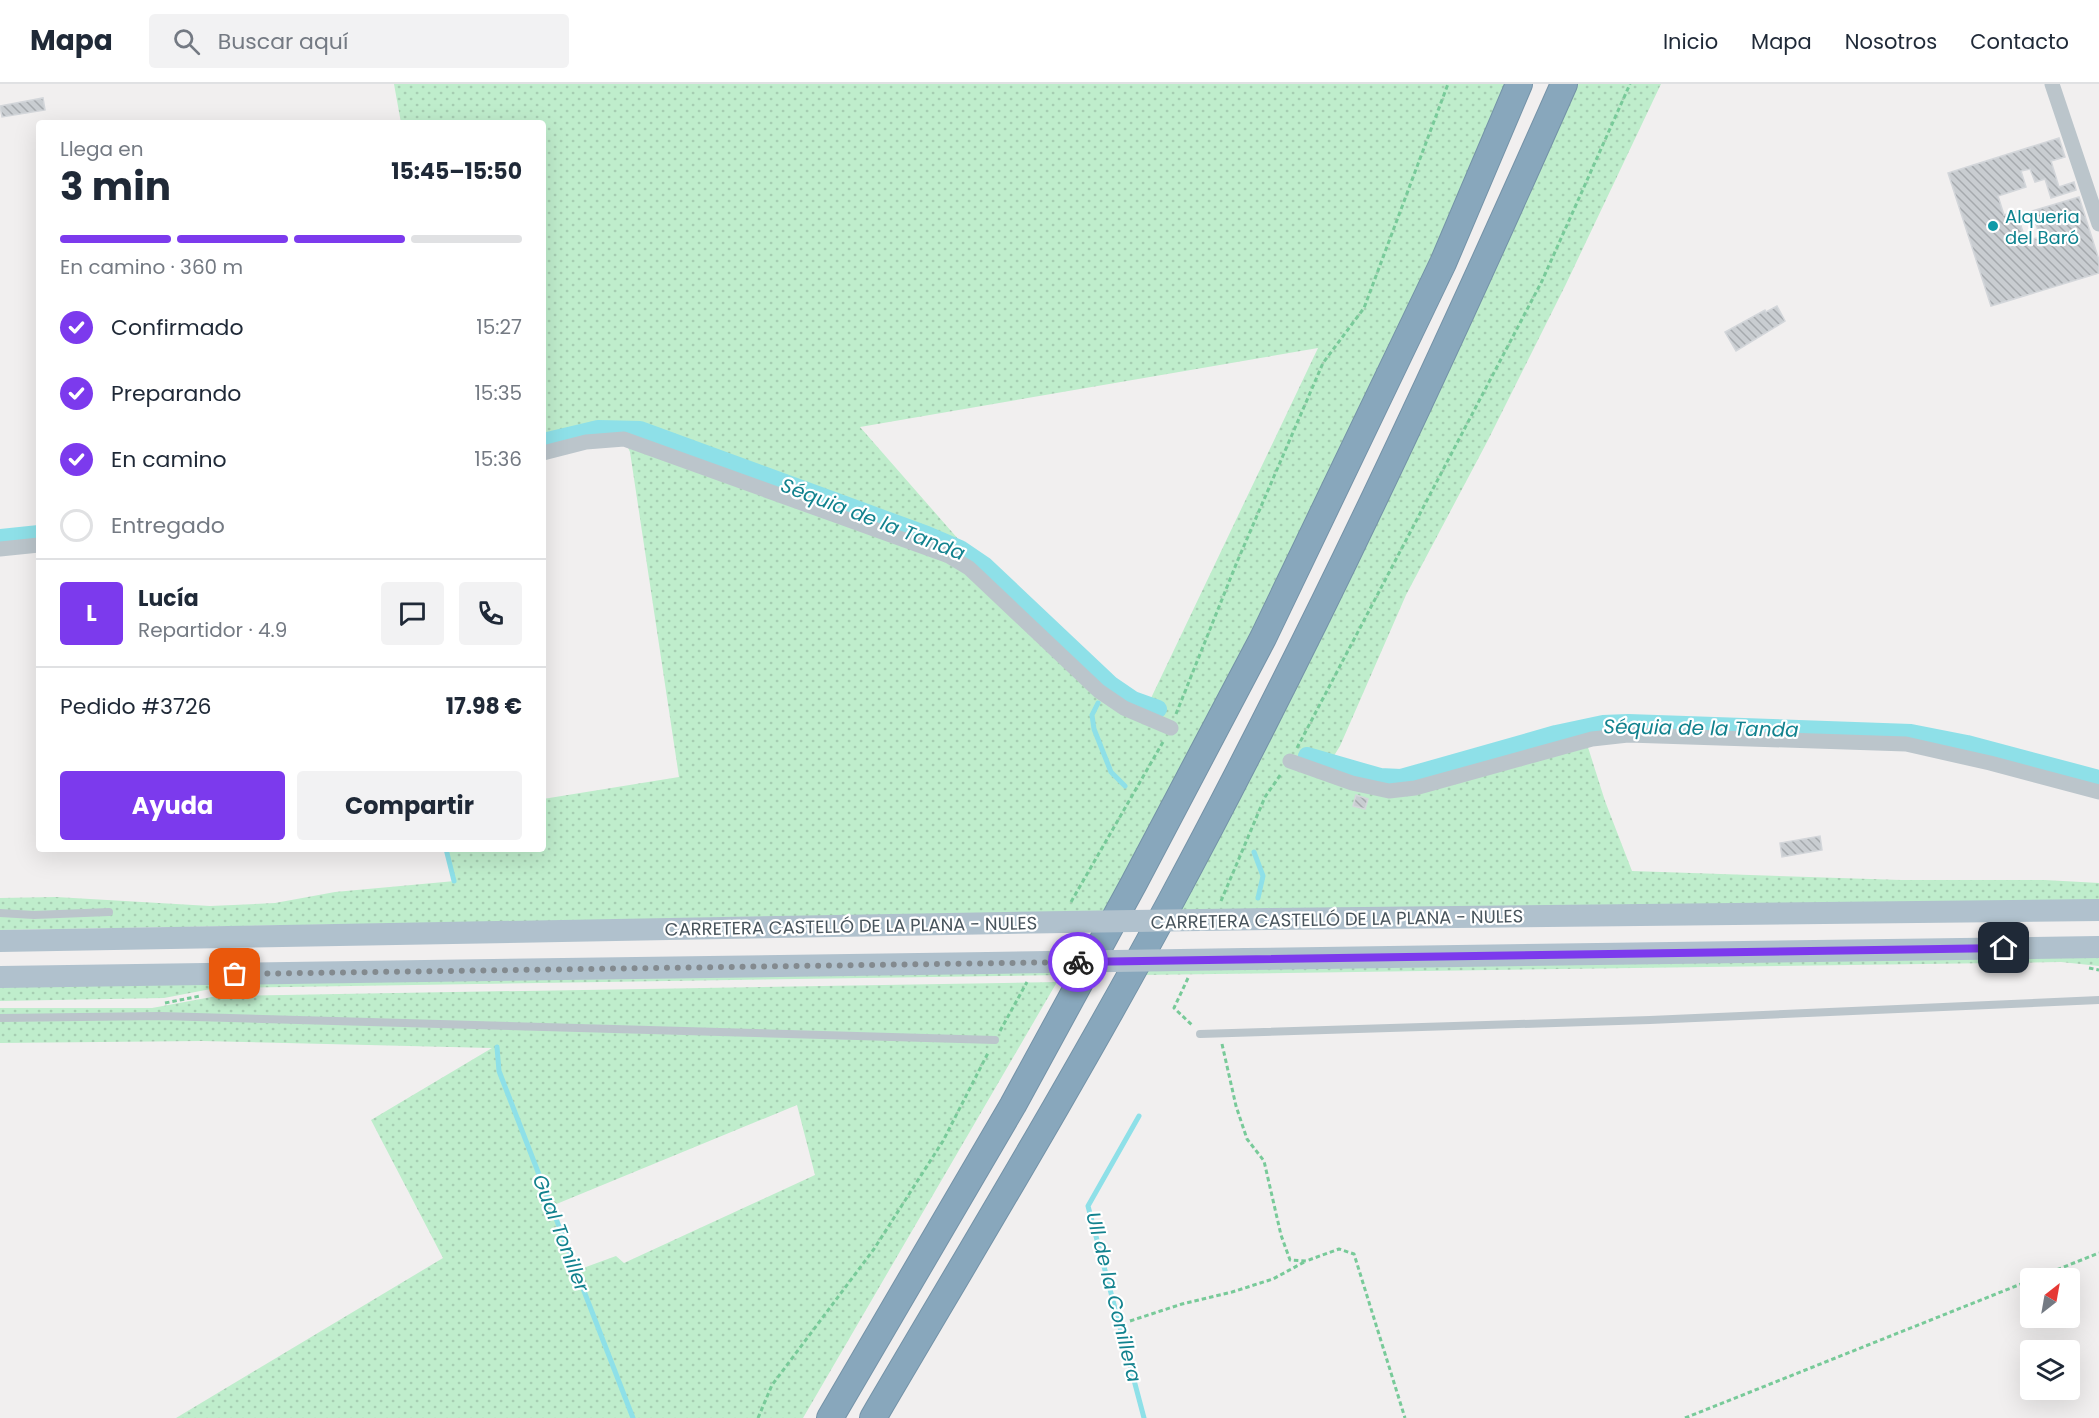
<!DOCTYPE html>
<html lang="es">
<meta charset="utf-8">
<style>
body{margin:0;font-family:Poppins,sans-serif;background:#f2f2f3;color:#1f2937;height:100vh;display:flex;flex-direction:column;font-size:22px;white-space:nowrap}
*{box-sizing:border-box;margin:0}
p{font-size:20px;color:#747a83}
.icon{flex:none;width:33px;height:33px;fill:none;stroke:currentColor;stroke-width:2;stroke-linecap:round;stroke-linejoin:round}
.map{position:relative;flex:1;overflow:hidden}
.sheet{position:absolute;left:36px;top:36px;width:510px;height:732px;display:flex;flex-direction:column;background:#fff;border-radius:6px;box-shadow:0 6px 24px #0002}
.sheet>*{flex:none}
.needle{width:39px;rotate:31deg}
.tools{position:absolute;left:2020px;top:1184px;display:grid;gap:12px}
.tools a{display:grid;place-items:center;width:60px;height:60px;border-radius:6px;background:#fff;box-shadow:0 6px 24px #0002;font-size:30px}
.pin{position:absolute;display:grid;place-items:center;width:51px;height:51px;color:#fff;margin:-26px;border-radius:12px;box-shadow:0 3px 9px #0006}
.courier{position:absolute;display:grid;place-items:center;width:60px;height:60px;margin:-30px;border:4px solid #7c3aed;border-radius:50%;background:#fff;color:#222;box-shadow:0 2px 8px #0007}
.head em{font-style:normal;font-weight:700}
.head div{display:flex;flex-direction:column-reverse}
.head{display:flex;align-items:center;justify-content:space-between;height:102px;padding:0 24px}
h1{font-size:39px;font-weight:700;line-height:45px}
.bar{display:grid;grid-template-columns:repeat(4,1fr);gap:9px 6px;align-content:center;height:72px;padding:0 24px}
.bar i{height:8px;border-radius:4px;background:#e0e1e3}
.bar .selected{background:#7c3aed}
.bar p{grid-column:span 4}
.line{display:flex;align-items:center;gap:15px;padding:0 24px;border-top:2px solid #e0e1e3}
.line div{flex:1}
.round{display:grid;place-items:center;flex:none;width:63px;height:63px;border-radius:6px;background:#f2f2f3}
ol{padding:0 24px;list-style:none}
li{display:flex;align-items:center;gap:18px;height:66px}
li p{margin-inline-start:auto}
li .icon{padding:6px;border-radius:50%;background:#7c3aed;color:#fff;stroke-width:4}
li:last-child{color:#747a83}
li i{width:33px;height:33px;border:3px solid #e0e1e3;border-radius:50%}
.button{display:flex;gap:12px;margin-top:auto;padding:12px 24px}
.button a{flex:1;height:69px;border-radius:6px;background:#7c3aed;color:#fff;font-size:24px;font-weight:700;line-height:69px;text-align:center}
.button a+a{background:#f2f2f3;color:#1f2937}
header{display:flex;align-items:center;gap:36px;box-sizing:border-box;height:84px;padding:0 30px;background:#fff;border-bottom:2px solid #e0e1e3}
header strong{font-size:28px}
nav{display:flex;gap:33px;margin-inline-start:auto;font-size:21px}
.search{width:420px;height:54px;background:#f2f2f3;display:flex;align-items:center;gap:15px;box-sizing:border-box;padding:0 21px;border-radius:6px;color:#747a83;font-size:22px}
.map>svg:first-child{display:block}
</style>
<header>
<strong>Mapa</strong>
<div class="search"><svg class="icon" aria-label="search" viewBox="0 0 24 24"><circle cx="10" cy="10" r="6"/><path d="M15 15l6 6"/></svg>Buscar aquí</div>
<nav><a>Inicio</a><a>Mapa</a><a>Nosotros</a><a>Contacto</a></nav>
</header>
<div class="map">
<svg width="2099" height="1334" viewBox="0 0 2099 1334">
<defs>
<pattern id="grass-dots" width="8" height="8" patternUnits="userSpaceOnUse" patternTransform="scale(1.5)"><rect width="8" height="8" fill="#bfedcc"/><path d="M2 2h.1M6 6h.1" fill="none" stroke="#a6cdb2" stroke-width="1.8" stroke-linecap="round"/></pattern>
<pattern id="building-back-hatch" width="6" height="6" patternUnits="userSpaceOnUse" patternTransform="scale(1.5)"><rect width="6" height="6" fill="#c9cdd1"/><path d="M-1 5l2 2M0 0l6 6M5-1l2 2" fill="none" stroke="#a5a9ad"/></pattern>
</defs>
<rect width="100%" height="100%" fill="#f1efef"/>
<g fill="url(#grass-dots)" fill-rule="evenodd">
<path d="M394 0H1508C1449 134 1390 268 1326 400 1256 544 1182 686 1108 828L0 846V814L56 813 210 822 275 819 335 808 455 797 447 765H543V715L679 693 630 368 624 355 543 368V39H401ZM1318 264 1142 633 1099 607 969 483 966 464 860 343Z"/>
<polygon points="1574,0 1661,0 1566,200 1487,358 1406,511 1340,662 1324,688 1389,708 1586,657 1605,717 1632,787 1901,796 2045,796 2099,799 2099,818 1174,828"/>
<polygon points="2099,873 2099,882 2061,878 1140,891 1144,885"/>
<polygon points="1064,886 1061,891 216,904 164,914 0,917 0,901"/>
<path d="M1057 898 803 1334H176L443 1174 371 1036 492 964 202 957 0 959V924H152L217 912ZM797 1021 815 1091 624 1179 616 1172 575 1187 549 1120 554 1121Z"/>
</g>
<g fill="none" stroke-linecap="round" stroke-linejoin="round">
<g stroke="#8ee0e8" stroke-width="5">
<polyline points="1098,619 1092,631 1094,645 1111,688 1125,702"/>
<polyline points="446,765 454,797"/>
<polyline points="1254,768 1263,792 1258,814"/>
<polyline points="497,963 499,987 633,1334"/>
<polyline points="1139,1032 1088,1122 1144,1334"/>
</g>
<g stroke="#8ee0e8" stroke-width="18">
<polyline points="543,358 598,345 640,346 927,451 960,465 985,482 1111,601 1133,616 1158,625"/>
<polyline points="0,454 39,450"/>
<polyline points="1307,672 1380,693 1401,694 1556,650 1603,640 1628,639 1911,649 1967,660 2099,695"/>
</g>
</g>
<g fill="url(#building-back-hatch)" stroke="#d3d6da" stroke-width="1.5">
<polygon points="43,14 45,26 2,33 0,22"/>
<polygon points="2059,54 2065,73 2051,77 2059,103 2074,98 2076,106 2051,114 2045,95 2035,98 2030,85 2021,87 2026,103 1998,112 2004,131 2016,127 2026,157 2040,153 2032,127 2079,113 2099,176 2099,189 1991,222 1948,89"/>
<polygon points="1777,222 1785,237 1736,267 1725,248 1765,226 1766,228"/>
<polygon points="1356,711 1368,715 1365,725 1353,722"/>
<polygon points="1820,752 1822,766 1782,773 1780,759"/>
</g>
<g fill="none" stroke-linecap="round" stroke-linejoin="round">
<g stroke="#7492a7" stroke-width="28">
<g id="motorway">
<polyline points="830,1334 1013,1021 1134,799 1263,554 1443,179 1519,0"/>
<path d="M873 1334C974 1162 1077 992 1171 817 1314 551 1442 276 1564 0"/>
</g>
</g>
<g stroke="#78ca99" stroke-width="3" stroke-dasharray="4.5 3" stroke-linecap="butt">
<polyline points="1176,630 1237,478 1323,279 1364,224 1448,0"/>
<polyline points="1297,664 1542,197 1630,0"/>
<polyline points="1221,817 1265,713 1281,690"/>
<polyline points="1071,818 1163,658"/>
<polyline points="2089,884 2099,886"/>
<polyline points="1188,894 1174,924 1193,942"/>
<polyline points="165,919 200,912"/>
<polyline points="1000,947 1027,898"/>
<polyline points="1222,960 1236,1022 1247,1055 1264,1077 1281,1151 1290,1176 1306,1177 1339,1165 1354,1170 1405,1334"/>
<polyline points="2036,1194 2099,1169"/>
<polyline points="1130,1237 1182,1220 1232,1208 1273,1195 1306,1177"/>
<polyline points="758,1334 772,1301 874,1165 943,1057 988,969"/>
<polyline points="1685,1334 2031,1196"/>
</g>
<g stroke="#bbc5cb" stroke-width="8">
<polyline points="0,829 34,831 109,828"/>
<polyline points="0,934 161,932 995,956"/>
<polyline points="1200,950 1650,936 2099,916"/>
</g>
<g stroke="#bbc5cb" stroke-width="15">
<polyline points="2052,0 2099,140"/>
<polyline points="543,369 586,358 624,355 949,472 969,484 1099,607 1124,624 1171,644"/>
<polyline points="0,465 39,461"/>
<polyline points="1290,677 1352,699 1389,707 1415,704 1592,655 1628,651 1906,660 1990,679 2099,708"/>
</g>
<g stroke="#b0c1cd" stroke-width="22">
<polyline points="1268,835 2099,826"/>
<polyline points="0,857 1006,839"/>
<polyline points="1246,875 2099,863"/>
<polyline points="0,893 988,879"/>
</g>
<use href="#motorway" stroke="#88a7bc" stroke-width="26"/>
<g stroke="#b0c1cd" stroke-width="22">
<polyline points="1006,839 1268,835"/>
<polyline points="988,879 1246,875"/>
</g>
</g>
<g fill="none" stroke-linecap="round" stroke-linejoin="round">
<polyline stroke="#838a8f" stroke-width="6" stroke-dasharray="0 10.8" points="235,890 1078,878"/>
<polyline stroke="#7c3aed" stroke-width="8" points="1078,878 2004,864"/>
</g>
<circle fill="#0f9aa8" stroke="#fff" stroke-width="2" cx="1993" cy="142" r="6"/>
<g text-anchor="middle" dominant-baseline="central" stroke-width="4.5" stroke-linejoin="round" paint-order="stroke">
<g font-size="18" fill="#0d838f" stroke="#fff" text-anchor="start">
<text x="2005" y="132">Alqueria<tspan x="2005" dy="21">del Baró</tspan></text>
</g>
<g font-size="18" fill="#48545c" stroke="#fff">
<text transform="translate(1337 835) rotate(-1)">CARRETERA CASTELLÓ DE LA PLANA - NULES</text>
<text transform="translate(851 842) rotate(-1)">CARRETERA CASTELLÓ DE LA PLANA - NULES</text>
</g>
<g font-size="20" font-style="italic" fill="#12828e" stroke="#fff">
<text transform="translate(873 435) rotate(21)">Séquia de la Tanda</text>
<text transform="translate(1701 644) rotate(1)">Séquia de la Tanda</text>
<text transform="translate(561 1149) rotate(69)">Gual Toniller</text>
<text transform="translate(1114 1213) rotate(76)">Ull de la Conillera</text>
</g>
</g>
</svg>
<div class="tools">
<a><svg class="needle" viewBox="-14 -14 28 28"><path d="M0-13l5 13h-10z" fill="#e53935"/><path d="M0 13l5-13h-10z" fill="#747a83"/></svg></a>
<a><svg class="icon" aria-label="layers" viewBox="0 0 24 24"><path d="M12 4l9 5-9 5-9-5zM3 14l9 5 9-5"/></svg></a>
</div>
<div class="pin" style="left:235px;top:890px;background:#ea580c"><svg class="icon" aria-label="bag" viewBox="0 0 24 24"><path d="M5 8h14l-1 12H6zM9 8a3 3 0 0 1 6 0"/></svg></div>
<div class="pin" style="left:2004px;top:864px;background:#1f2937"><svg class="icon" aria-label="home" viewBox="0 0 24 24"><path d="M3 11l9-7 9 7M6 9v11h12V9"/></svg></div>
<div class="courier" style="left:1078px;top:878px"><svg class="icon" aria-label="bike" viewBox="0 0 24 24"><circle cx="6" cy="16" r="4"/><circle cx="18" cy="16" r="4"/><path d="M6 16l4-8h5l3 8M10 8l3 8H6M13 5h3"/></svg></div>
<section class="sheet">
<div class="head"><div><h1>3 min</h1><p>Llega en</p></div><em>15:45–15:50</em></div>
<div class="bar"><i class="selected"></i><i class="selected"></i><i class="selected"></i><i></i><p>En camino · 360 m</p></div>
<ol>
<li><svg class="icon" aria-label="check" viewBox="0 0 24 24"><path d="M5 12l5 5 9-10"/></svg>Confirmado<p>15:27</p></li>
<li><svg class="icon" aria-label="check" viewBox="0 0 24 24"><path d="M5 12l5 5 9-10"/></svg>Preparando<p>15:35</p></li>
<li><svg class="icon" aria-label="check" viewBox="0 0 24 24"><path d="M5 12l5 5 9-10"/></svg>En camino<p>15:36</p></li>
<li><i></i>Entregado</li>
</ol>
<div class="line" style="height:108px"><b class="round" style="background:#7c3aed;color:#fff">L</b><div><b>Lucía</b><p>Repartidor · 4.9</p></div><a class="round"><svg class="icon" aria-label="chat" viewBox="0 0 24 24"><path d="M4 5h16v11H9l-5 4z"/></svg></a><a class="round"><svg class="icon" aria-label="phone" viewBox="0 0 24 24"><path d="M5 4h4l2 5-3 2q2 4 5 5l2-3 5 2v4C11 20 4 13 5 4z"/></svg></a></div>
<div class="line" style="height:78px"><div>Pedido #3726</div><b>17.98 €</b></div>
<div class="button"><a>Ayuda</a><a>Compartir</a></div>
</section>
</div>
